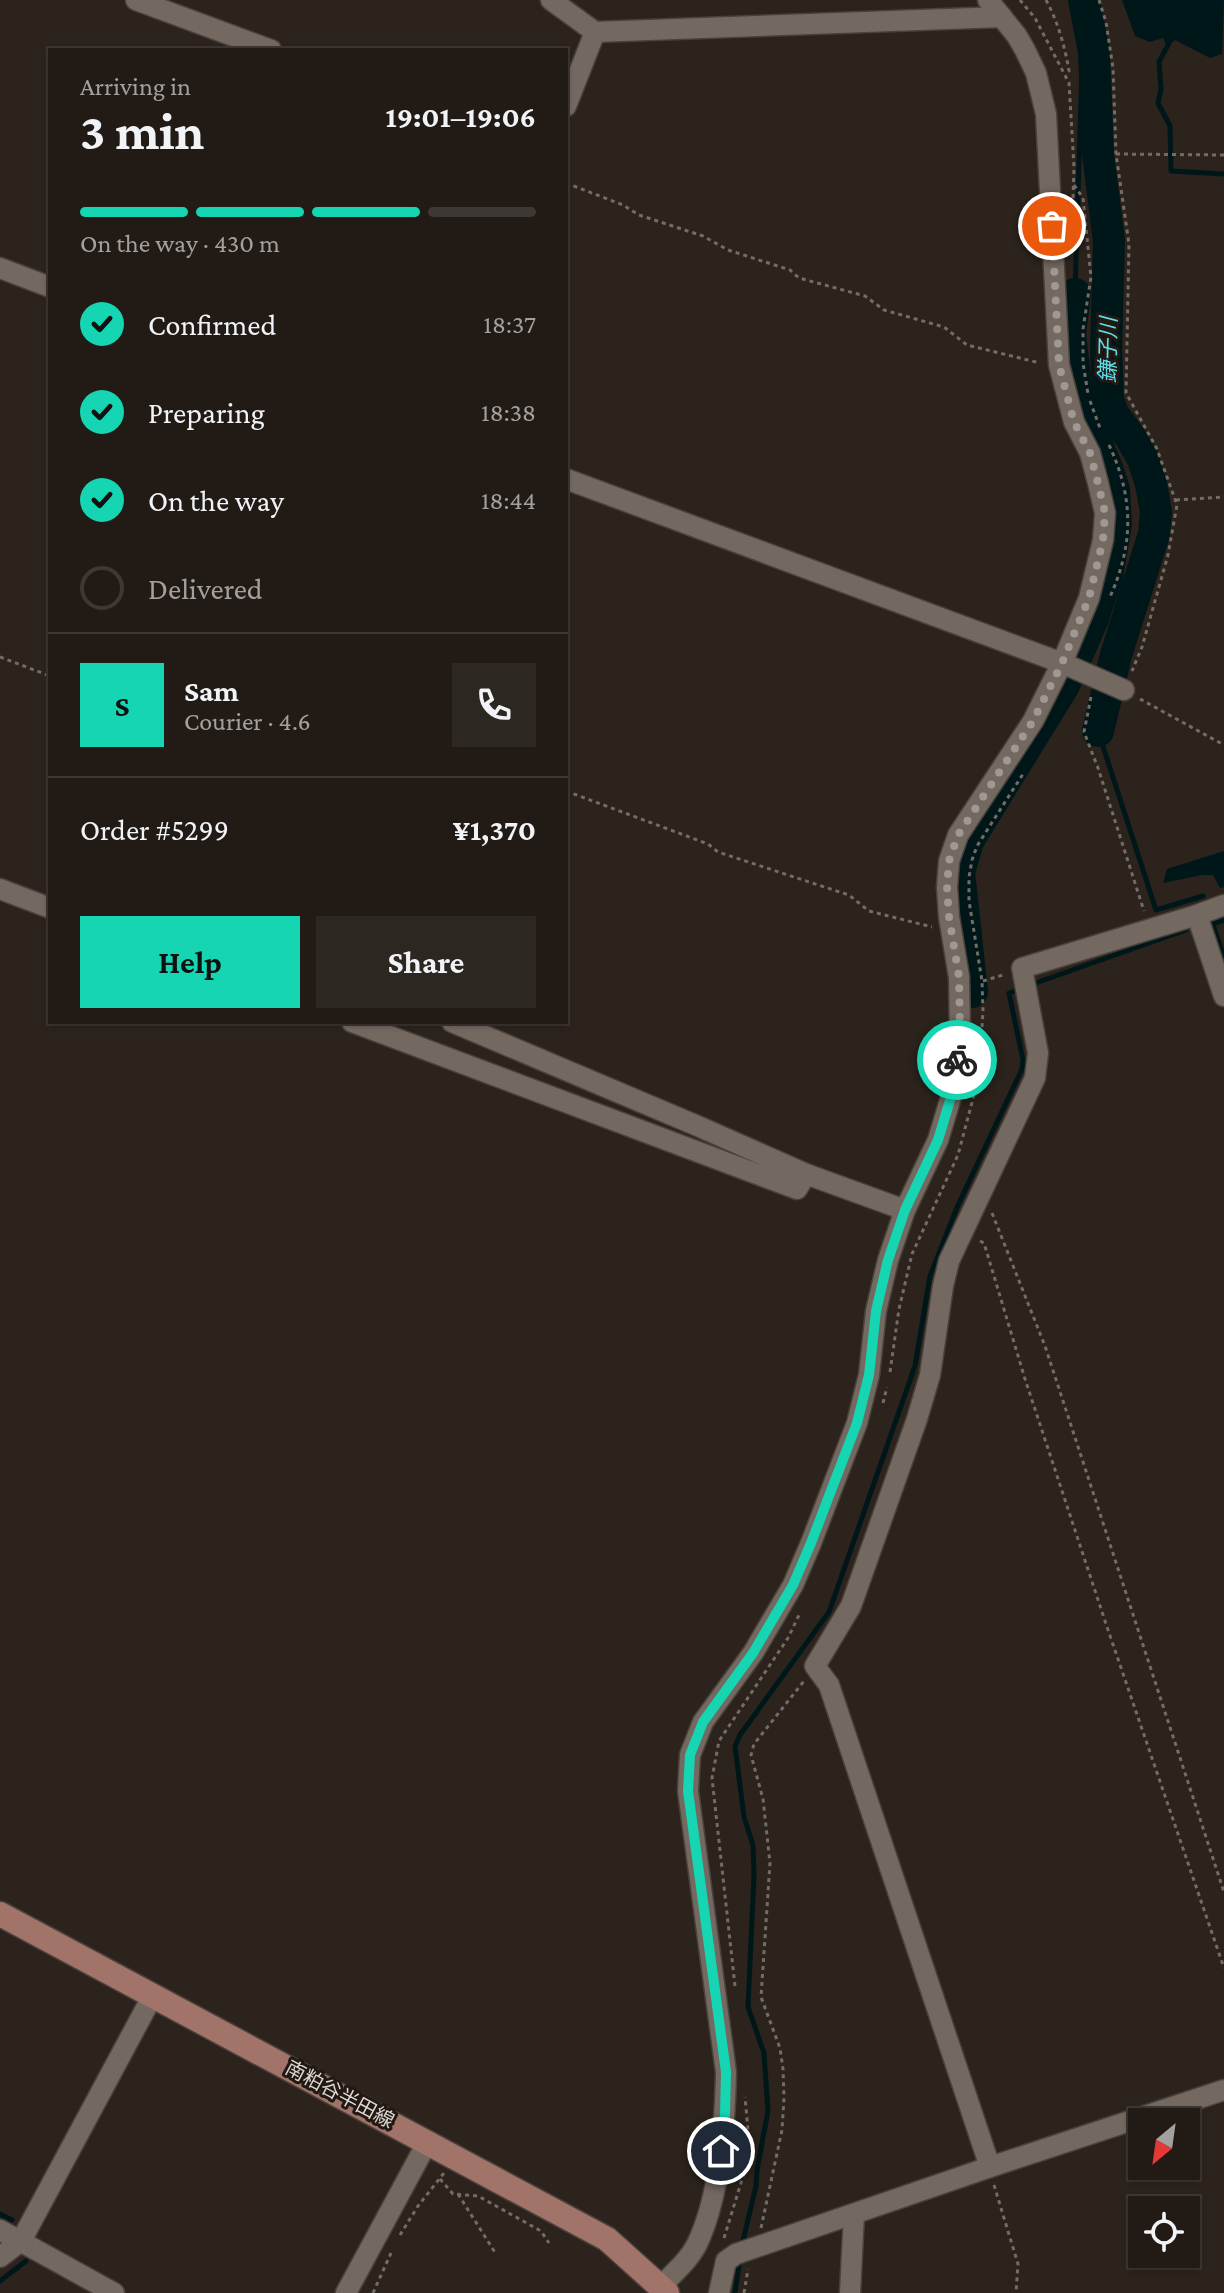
<!DOCTYPE html>
<meta charset="utf-8">
<style>
body{margin:0;font-family:"Crimson Pro","Noto Sans JP",serif;background:#2d2722;color:#f1f3f6;height:100vh;display:flex;flex-direction:column;font-size:30px;white-space:nowrap}
*{box-sizing:border-box;margin:0}
p{font-size:26px;color:#a2a1a0}
.icon{flex:none;width:44px;height:44px;fill:none;stroke:currentColor;stroke-width:2;stroke-linecap:round;stroke-linejoin:round}
.map{position:relative;flex:1;overflow:hidden}
.panel{position:absolute;left:48px;top:48px;width:520px;height:976px;display:flex;flex-direction:column;background:#211a15;border-radius:0px;box-shadow:0 2px 6px #0004,0 0 0 2px #3e3834}
.panel>*{flex:none}
.needle{width:52px;rotate:209deg}
.buttons{position:absolute;left:1128px;top:2108px;display:grid;gap:16px}
.buttons a{display:grid;place-items:center;width:72px;height:72px;border-radius:0px;background:#211a15;box-shadow:0 2px 6px #0004,0 0 0 2px #3e3834;font-size:40px}
.pin{position:absolute;display:grid;place-items:center;width:68px;height:68px;color:#fff;margin:-34px;border:4px solid #fff;border-radius:50%;box-shadow:0 2px 8px #0007}
.courier{position:absolute;display:grid;place-items:center;width:80px;height:80px;margin:-40px;border:6px solid #15d5b3;border-radius:50%;background:#fff;color:#222;box-shadow:0 2px 10px #0007}
.overview em{font-style:normal;font-weight:700}
.overview div{display:flex;flex-direction:column-reverse}
.overview{display:flex;align-items:center;justify-content:space-between;height:136px;padding:0 32px}
h1{font-size:52px;font-weight:700;line-height:60px}
.bar{display:grid;grid-template-columns:repeat(4,1fr);gap:12px 8px;align-content:center;height:96px;padding:0 32px}
.bar i{height:10px;border-radius:6px;background:#3e3834}
.bar .on{background:#15d5b3}
.bar p{grid-column:span 4}
.line{display:flex;align-items:center;gap:20px;padding:0 32px;border-top:2px solid #3e3834}
.line div{flex:1}
.round{display:grid;place-items:center;flex:none;width:84px;height:84px;border-radius:0px;background:#2d2722}
ol{padding:0 32px;list-style:none}
li{display:flex;align-items:center;gap:24px;height:88px}
li p{margin-inline-start:auto}
li .icon{padding:8px;border-radius:50%;background:#15d5b3;color:#111;stroke-width:4}
li:last-child{color:#a2a1a0}
li i{width:44px;height:44px;border:4px solid #3e3834;border-radius:50%}
.primary-button{display:flex;gap:16px;margin-top:auto;padding:16px 32px}
.primary-button a{flex:1;height:92px;border-radius:0px;background:#15d5b3;color:#111;font-size:32px;font-weight:700;line-height:92px;text-align:center}
.primary-button a+a{background:#2d2722;color:#f1f3f6}
.map>svg:first-child{display:block}
</style>
<div class="map">
<svg width="1224" height="2293" viewBox="0 0 1224 2293">
<rect width="100%" height="100%" fill="#2c231c"/>
<g fill="#00171a">
<polygon points="1122,0 1224,0 1222,54 1210,58 1175,40 1167,47 1163,38 1150,42 1135,36"/>
<polygon points="1224,851 1224,887 1220,888 1213,875 1202,875 1163,883 1167,869"/>
</g>
<g fill="none" stroke-linecap="round" stroke-linejoin="round">
<g stroke="#00171a" stroke-width="5">
<polyline points="1169,43 1159,62 1161,89 1158,103 1170,126 1171,171 1224,174"/>
<polyline points="1075,294 1084,0"/>
<polyline points="1098,731 1156,910 1203,896"/>
<polyline points="1210,916 1224,957"/>
<polyline points="1213,924 1224,920"/>
<polyline points="1030,985 1186,930"/>
<polyline points="0,2214 12,2220"/>
<polyline points="742,2245 756,2186 757,2170 768,2111 764,2053 748,2007 754,1875 753,1845 744,1817 735,1746 740,1735 829,1612 915,1366 930,1276 958,1205 1022,1069 1023,1060 1009,993 1021,989"/>
<polyline points="0,2281 26,2261"/>
<polyline points="735,2293 740,2258"/>
</g>
<g stroke="#00171a" stroke-width="32">
<polyline points="1084,0 1094,52 1098,154 1109,241 1106,350 1108,399 1113,414 1131,438 1143,459 1151,484 1156,512 1154,534 1116,655 1098,731"/>
<polyline points="972,992 959,872 968,841 1064,685 1092,621 1107,577 1116,524 1114,489 1106,465 1078,403 1070,334 1075,294"/>
</g>
<g stroke="#49413b" stroke-width="23">
<g id="minor">
<polyline points="136,0 271,50"/>
<polyline points="551,0 595,32 1002,17"/>
<polyline points="566,106 595,32"/>
<polyline points="0,268 50,287"/>
<polyline points="566,479 1062,663 1124,690"/>
<polyline points="0,889 50,908"/>
<polyline points="1197,915 1224,996"/>
<polyline points="352,1022 797,1189 806,1174"/>
<polyline points="452,1022 700,1127 806,1174 905,1210"/>
<polyline points="990,2167 829,1685 815,1666 851,1606 917,1419 930,1375 943,1286 949,1261 1035,1078 1038,1053 1022,968 1197,915 1224,905"/>
<polyline points="0,2230 114,2293"/>
<polyline points="0,2257 21,2241 153,1995"/>
<path d="M661 2286C674 2273 689 2260 697 2244 720 2196 725 2125 726 2072L688 1791 690 1755 703 1722 753 1653 793 1585 811 1543 857 1423 869 1375 876 1311 888 1260 905 1210 938 1140 951 1097 960 1031 959 977 949 917 947 887 949 861 958 835 1033 721 1062 663 1089 598 1103 540 1105 513 1098 483 1090 453 1074 422 1059 365 1046 114 1036 73 1025 50 1017 36 988 0"/>
<polyline points="346,2293 428,2141"/>
<polyline points="719,2293 726,2261 736,2254 990,2167 1224,2090"/>
<polyline points="850,2293 854,2214"/>
</g>
</g>
<g stroke="#49413b" stroke-width="27">
<polyline id="major" points="0,1914 607,2239 667,2293"/>
</g>
<g stroke="#746c66" stroke-width="3" stroke-dasharray="4 4" stroke-linecap="butt">
<polyline points="1020,0 1035,18 1069,83 1074,167 1072,230"/>
<path d="M1046 0C1058 22 1065 47 1069 71L1065 73"/>
<polyline points="1099,0 1106,22 1113,68 1116,154 1129,244 1126,393 1157,449 1177,505 1168,555 1142,647 1132,671"/>
<polyline points="1116,154 1224,155"/>
<polyline points="566,183 623,205 639,215 703,236 728,250 790,270 799,278 865,296 884,310 944,327 967,345 1040,363"/>
<polyline points="1074,185 1083,198 1091,277 1083,329 1083,363 1088,394"/>
<polyline points="1090,401 1100,428"/>
<path d="M1109 445C1134 498 1134 545 1109 599"/>
<polyline points="1176,500 1224,497"/>
<polyline points="0,657 50,676"/>
<polyline points="1091,697 1084,732 1098,768 1144,911"/>
<polyline points="1140,699 1224,745"/>
<polyline points="566,791 708,844 718,852 849,895 869,911 932,927"/>
<polyline points="983,981 1003,975"/>
<polyline points="992,1213 1045,1346 1224,1892"/>
<polyline points="980,1241 984,1243 1025,1379 1107,1627 1224,1968"/>
<polyline points="890,1372 899,1309 912,1254 958,1155 979,1076 983,1011 982,981 969,901 969,877 972,860 977,846 1023,774"/>
<polyline points="883,1403 887,1387"/>
<polyline points="735,1986 712,1778 719,1741 788,1638 799,1615"/>
<polyline points="440,2179 453,2194 478,2196 541,2231 549,2243"/>
<polyline points="994,2185 1018,2264 1016,2293"/>
<polyline points="458,2194 496,2254"/>
<polyline points="761,2228 782,2130 784,2098 783,2069 780,2048 761,1997 770,1863 763,1799 751,1755 754,1744 804,1681"/>
<polyline points="400,2235 418,2206 444,2173"/>
<polyline points="724,2238 745,2170 748,2130 745,2097"/>
<polyline points="373,2293 391,2253"/>
<polyline points="744,2293 748,2269"/>
</g>
<use href="#minor" stroke="#746961" stroke-width="20"/>
<use href="#major" stroke="#a27369" stroke-width="24"/>
</g>
<g fill="none" stroke-linecap="round" stroke-linejoin="round">
<polyline stroke="#a09993" stroke-width="8" stroke-dasharray="0 14.4" points="957,1060 960,1031 959,977 949,917 947,887 949,861 958,835 1033,721 1062,663 1089,598 1103,540 1105,513 1098,483 1090,453 1074,422 1059,365 1052,226"/>
<polyline stroke="#15d5b3" stroke-width="10" points="721,2151 725,2115 726,2072 688,1791 690,1755 703,1722 753,1653 793,1585 811,1543 857,1423 869,1375 876,1311 888,1260 905,1210 938,1140 951,1097 957,1060"/>
</g>
<g text-anchor="middle" dominant-baseline="central" stroke-width="6" stroke-linejoin="round" paint-order="stroke">
<g font-size="20" fill="#ded8d3" stroke="#221913">
<text transform="translate(340 2094) rotate(28)">南粕谷半田線</text>
</g>
<g font-size="22" font-style="italic" fill="#5bdeeb" stroke="#221913">
<text transform="translate(1108 350) rotate(-89)">鎌子川</text>
</g>
</g>
</svg>
<div class="buttons">
<a><svg class="needle" viewBox="-14 -14 28 28"><path d="M0-13l5 13h-10z" fill="#e53935"/><path d="M0 13l5-13h-10z" fill="#a2a1a0"/></svg></a>
<a><svg class="icon" aria-label="locate" viewBox="0 0 24 24"><circle cx="12" cy="12" r="6"/><path d="M12 2v4M12 18v4M2 12h4M18 12h4"/></svg></a>
</div>
<div class="pin" style="left:1052px;top:226px;background:#ea580c"><svg class="icon" aria-label="bag" viewBox="0 0 24 24"><path d="M5 8h14l-1 12H6zM9 8a3 3 0 0 1 6 0"/></svg></div>
<div class="pin" style="left:721px;top:2151px;background:#1f2937"><svg class="icon" aria-label="home" viewBox="0 0 24 24"><path d="M3 11l9-7 9 7M6 9v11h12V9"/></svg></div>
<div class="courier" style="left:957px;top:1060px"><svg class="icon" aria-label="bike" viewBox="0 0 24 24"><circle cx="6" cy="16" r="4"/><circle cx="18" cy="16" r="4"/><path d="M6 16l4-8h5l3 8M10 8l3 8H6M13 5h3"/></svg></div>
<section class="panel">
<div class="overview"><div><h1>3 min</h1><p>Arriving in</p></div><em>19:01–19:06</em></div>
<div class="bar"><i class="on"></i><i class="on"></i><i class="on"></i><i></i><p>On the way · 430 m</p></div>
<ol>
<li><svg class="icon" aria-label="check" viewBox="0 0 24 24"><path d="M5 12l5 5 9-10"/></svg>Confirmed<p>18:37</p></li>
<li><svg class="icon" aria-label="check" viewBox="0 0 24 24"><path d="M5 12l5 5 9-10"/></svg>Preparing<p>18:38</p></li>
<li><svg class="icon" aria-label="check" viewBox="0 0 24 24"><path d="M5 12l5 5 9-10"/></svg>On the way<p>18:44</p></li>
<li><i></i>Delivered</li>
</ol>
<div class="line" style="height:144px"><b class="round" style="background:#15d5b3;color:#111">S</b><div><b>Sam</b><p>Courier · 4.6</p></div><a class="round"><svg class="icon" aria-label="phone" viewBox="0 0 24 24"><path d="M5 4h4l2 5-3 2q2 4 5 5l2-3 5 2v4C11 20 4 13 5 4z"/></svg></a></div>
<div class="line" style="height:104px"><div>Order #5299</div><b>¥1,370</b></div>
<div class="primary-button"><a>Help</a><a>Share</a></div>
</section>
</div>
